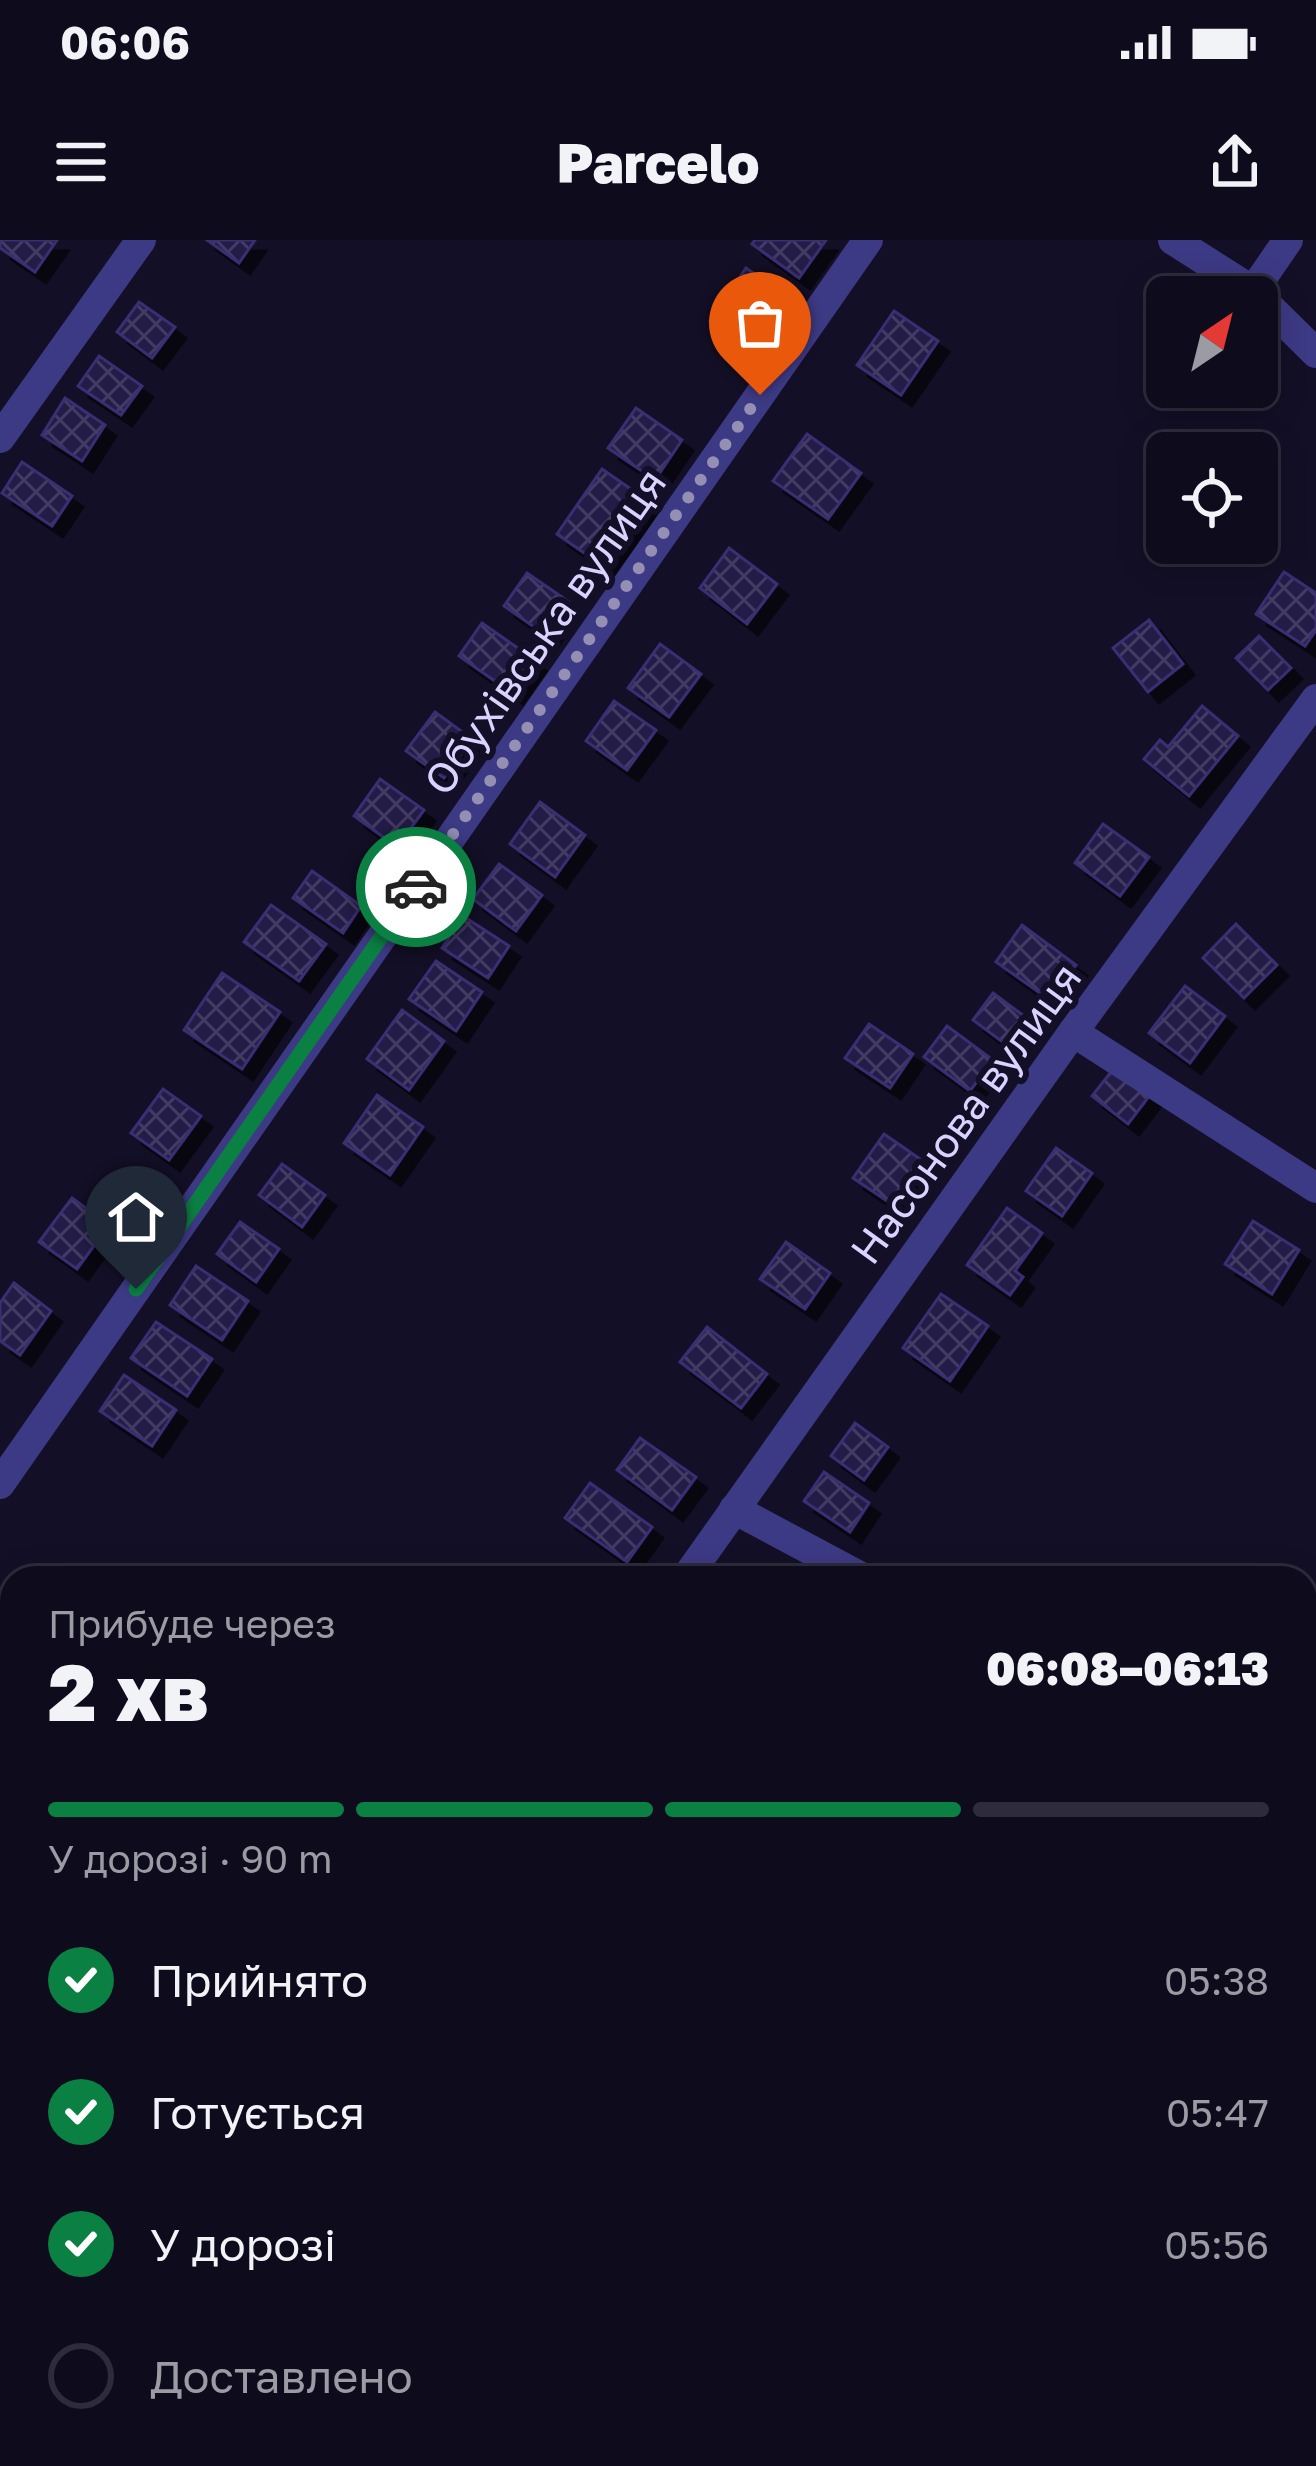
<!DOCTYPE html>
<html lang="uk">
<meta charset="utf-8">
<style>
body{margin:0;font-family:"Golos Text",sans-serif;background:#171425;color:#f1f3f6;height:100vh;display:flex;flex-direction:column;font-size:45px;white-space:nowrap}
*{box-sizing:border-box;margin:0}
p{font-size:39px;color:#9b9ba3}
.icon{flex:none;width:66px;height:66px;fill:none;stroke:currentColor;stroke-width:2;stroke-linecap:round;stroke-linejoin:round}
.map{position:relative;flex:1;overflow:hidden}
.panel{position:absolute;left:0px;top:1326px;width:1317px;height:900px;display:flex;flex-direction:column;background:#0e0b1c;border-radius:36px 36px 0 0;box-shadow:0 6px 30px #0003,0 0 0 3px #2e2b3b}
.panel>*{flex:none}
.needle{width:78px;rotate:35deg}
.fabs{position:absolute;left:1146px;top:36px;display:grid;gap:24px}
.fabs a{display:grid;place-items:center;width:132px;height:132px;border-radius:18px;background:#0e0b1c;box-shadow:0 6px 30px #0003,0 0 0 3px #2e2b3b;font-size:60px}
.pin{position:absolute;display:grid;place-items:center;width:102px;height:102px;color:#fff;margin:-123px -51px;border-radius:50% 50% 50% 0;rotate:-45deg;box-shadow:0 0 12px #0007}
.pin .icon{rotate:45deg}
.courier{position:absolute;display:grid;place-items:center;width:120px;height:120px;margin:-60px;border:9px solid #0b8043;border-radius:50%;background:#fff;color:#222;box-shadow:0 3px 15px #0007}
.overview em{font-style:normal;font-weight:800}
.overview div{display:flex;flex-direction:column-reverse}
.overview{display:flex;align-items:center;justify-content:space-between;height:204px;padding:0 48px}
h1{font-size:78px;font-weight:800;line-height:90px}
.bar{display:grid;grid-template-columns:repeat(4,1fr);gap:18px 12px;align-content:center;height:144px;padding:0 48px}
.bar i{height:15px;border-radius:9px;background:#2e2b3b}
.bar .active{background:#0b8043}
.bar p{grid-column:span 4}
ol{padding:0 48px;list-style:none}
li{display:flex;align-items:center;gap:36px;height:132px}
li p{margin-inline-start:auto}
li .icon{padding:12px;border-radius:50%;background:#0b8043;color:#fff;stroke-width:4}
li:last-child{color:#9b9ba3}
li i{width:66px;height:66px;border:6px solid #2e2b3b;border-radius:50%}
.status{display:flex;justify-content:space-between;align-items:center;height:84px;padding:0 60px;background:#0e0b1c;direction:ltr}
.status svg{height:33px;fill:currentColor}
header{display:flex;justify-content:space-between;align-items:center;height:156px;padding:0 48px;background:#0e0b1c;font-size:54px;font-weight:800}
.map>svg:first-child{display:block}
</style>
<div class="status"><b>06:06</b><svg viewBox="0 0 49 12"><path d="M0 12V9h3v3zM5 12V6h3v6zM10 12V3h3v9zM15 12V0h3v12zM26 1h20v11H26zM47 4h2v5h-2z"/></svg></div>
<header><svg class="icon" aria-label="menu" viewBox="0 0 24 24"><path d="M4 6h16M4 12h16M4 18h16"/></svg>Parcelo<svg class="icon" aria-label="share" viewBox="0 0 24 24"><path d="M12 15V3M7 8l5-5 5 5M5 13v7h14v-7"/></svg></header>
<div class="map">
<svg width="1316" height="2226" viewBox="0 0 1316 2226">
<defs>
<pattern id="building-cross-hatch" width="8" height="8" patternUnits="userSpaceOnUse" patternTransform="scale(3)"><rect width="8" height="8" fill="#241b47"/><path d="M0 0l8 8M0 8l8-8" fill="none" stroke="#433b63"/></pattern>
<filter id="shadow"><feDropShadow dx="11" dy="11" stdDeviation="0" flood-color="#0009"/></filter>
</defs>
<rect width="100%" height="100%" fill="#130f26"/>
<polygon fill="#12302f" points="1316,2170 1316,2220 1310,2226 1265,2226 1275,2214 1305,2214 1305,2181"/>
<g fill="url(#building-cross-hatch)" stroke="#3b2d73" stroke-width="3" filter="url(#shadow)">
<polygon points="0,0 57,0 35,32 0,8"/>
<polygon points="207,0 255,0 239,23"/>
<polygon points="755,0 826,0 799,38 752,4"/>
<polygon points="746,28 789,58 753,110 710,81"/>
<polygon points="139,62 175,87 152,118 117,92"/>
<polygon points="894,71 938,101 901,155 857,125"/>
<polygon points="99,116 142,146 121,175 78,146"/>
<polygon points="65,158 105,185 82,221 42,195"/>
<polygon points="636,168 682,200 655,240 608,208"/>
<polygon points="807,194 861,233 828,279 773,241"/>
<polygon points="22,222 72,256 52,286 2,253"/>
<polygon points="602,229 648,261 603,326 557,294"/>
<polygon points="729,308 777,344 747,384 700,348"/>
<polygon points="1284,332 1316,353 1316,390 1305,406 1256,374"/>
<polygon points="527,333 569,362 547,396 504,366"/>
<polygon points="1149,380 1183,424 1148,452 1113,408"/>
<polygon points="482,383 535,420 512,453 459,416"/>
<polygon points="1259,396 1291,428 1268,450 1236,418"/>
<polygon points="660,404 701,434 669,477 628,448"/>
<polygon points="614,461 656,490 627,530 586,501"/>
<polygon points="1202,466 1238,496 1189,556 1144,519 1160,500 1168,507"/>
<polygon points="435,472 472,499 444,538 406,511"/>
<polygon points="380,539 424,570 397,607 354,576"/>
<polygon points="540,562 585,595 555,637 510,604"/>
<polygon points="1103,584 1149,617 1120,656 1075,623"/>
<polygon points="499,624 542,655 516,691 473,659"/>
<polygon points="312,631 361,666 343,693 293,658"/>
<polygon points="271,665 326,704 299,741 244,702"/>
<polygon points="463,676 509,706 488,738 442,708"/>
<polygon points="1236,684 1277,725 1244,758 1203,718"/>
<polygon points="1022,685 1076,725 1050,760 996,722"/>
<polygon points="436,721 482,752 456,791 409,759"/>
<polygon points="222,733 280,772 242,829 184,790"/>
<polygon points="1185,746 1225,776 1190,823 1149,793"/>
<polygon points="993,753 1028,779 1008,806 973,780"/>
<polygon points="402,770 444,801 409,850 367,819"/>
<polygon points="869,784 913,814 890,848 845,818"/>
<polygon points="947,786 993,820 970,851 924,817"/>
<polygon points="1114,828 1150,855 1128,884 1092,856"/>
<polygon points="163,849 201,876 169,920 131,893"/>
<polygon points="377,855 423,887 390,935 344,903"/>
<polygon points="884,894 920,919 890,963 853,938"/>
<polygon points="1056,908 1092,933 1062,976 1026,951"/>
<polygon points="282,924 325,955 302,987 259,955"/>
<polygon points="72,958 109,985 77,1029 39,1002"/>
<polygon points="1007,968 1042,993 1015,1031 1023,1037 1010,1055 967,1025"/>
<polygon points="1253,981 1299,1010 1272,1054 1225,1024"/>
<polygon points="240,982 279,1009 256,1042 217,1014"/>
<polygon points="786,1002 830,1033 805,1069 760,1039"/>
<polygon points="196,1026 248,1061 222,1100 170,1065"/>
<polygon points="14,1043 51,1071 20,1115 0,1101 0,1063"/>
<polygon points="941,1054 988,1086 950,1141 903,1108"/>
<polygon points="156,1082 212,1119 187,1156 131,1118"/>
<polygon points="707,1087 767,1134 741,1168 680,1122"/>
<polygon points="124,1135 176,1170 152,1206 100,1171"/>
<polygon points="855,1183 888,1207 864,1240 831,1216"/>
<polygon points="640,1198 696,1237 672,1270 617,1230"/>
<polygon points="824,1232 869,1263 850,1292 804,1261"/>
<polygon points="590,1243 652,1287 627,1322 565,1278"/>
<polygon points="0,1467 12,1474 12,1506 0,1525"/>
<polygon points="1316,1485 1316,1537 1305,1531 1305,1504"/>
<polygon points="1305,1639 1316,1646 1316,1660 1305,1679"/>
<polygon points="12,2198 12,2214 60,2214 55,2226 0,2226"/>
<polygon points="80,2214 132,2214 127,2226 75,2226"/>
</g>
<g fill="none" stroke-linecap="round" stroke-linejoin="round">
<polyline stroke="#3d3a85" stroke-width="16" points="0,1432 12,1412"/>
<g stroke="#3d3a85" stroke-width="30">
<polyline points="1173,0 1253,51 1316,113"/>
<polyline points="1253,51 1288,0"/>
<polyline points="0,198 141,0"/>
<polyline points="1073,792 1316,948"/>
<polyline points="0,1244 868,0"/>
<polyline points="734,1269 863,1338"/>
<polyline points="686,1338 1073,792 1316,459"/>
<polyline points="0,1392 12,1401"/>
<polyline points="1305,1575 1316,1581"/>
<polyline points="1037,2214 1050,2226"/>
</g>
</g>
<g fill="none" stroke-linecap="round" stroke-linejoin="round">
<polyline stroke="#948fb3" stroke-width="12" stroke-dasharray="0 21.6" points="416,647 760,155"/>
<polyline stroke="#0b8043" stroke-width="15" points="136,1049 416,647"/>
</g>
<g text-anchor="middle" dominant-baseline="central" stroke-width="12" stroke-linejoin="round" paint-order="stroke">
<g font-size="42" fill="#d9d4ff" stroke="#130f26">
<text transform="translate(544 391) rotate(-55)">Обухівська вулиця</text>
<text transform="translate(965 873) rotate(-54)">Насонова вулиця</text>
</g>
</g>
</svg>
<div class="fabs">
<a><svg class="needle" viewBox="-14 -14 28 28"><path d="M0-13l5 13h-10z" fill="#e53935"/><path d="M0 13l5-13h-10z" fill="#9b9ba3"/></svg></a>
<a><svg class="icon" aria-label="locate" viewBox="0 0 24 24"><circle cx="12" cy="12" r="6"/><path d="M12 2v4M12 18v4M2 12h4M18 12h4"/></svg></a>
</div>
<div class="pin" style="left:760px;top:155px;background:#ea580c"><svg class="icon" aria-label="bag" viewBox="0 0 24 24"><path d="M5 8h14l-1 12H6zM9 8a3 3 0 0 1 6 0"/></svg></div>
<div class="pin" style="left:136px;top:1049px;background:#1f2937"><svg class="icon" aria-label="home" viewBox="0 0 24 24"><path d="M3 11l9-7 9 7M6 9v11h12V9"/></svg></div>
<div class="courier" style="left:416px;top:647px"><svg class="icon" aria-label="car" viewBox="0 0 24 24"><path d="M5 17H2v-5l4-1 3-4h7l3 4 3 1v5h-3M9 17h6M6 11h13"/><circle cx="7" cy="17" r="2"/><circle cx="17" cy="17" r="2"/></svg></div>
<section class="panel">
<div class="overview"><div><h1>2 хв</h1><p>Прибуде через</p></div><em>06:08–06:13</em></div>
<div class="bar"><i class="active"></i><i class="active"></i><i class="active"></i><i></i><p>У дорозі · 90 m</p></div>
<ol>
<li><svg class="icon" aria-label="check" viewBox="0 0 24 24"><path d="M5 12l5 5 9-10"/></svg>Прийнято<p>05:38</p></li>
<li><svg class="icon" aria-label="check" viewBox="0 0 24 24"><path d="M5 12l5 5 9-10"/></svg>Готується<p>05:47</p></li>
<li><svg class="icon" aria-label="check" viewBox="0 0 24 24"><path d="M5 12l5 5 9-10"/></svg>У дорозі<p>05:56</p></li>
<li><i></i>Доставлено</li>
</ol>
</section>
</div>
